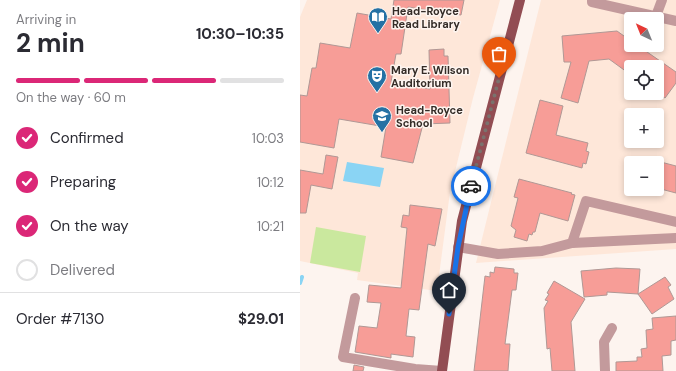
<!DOCTYPE html>
<meta charset="utf-8">
<style>
body{margin:0;font-family:"DM Sans",sans-serif;background:#f7f7f7;color:#2b2b33;height:100vh;display:flex;flex-direction:column;font-size:15px;white-space:nowrap}
*{box-sizing:border-box;margin:0}
p{font-size:13px;color:#7c7c81}
.icon{flex:none;width:22px;height:22px;fill:none;stroke:currentColor;stroke-width:2;stroke-linecap:round;stroke-linejoin:round}
.map{position:relative;flex:1;overflow:hidden}
.details{display:flex;flex-direction:column;background:#fff;width:300px}
.details>*{flex:none}
.needle{width:26px;rotate:317deg}
.fabs{position:absolute;left:324px;top:12px;display:grid;gap:8px}
.fabs a{display:grid;place-items:center;width:40px;height:40px;border-radius:4px;background:#fff;box-shadow:0 2px 6px #0003;font-size:20px}
.pin{position:absolute;display:grid;place-items:center;width:34px;height:34px;color:#fff;margin:-41px -17px;border-radius:50% 50% 50% 0;rotate:-45deg;box-shadow:0 0 4px #0007}
.pin .icon{rotate:45deg}
.courier{position:absolute;display:grid;place-items:center;width:40px;height:40px;margin:-20px;border:3px solid #1a73e8;border-radius:50%;background:#fff;color:#222;box-shadow:0 1px 5px #0007}
.summary em{font-style:normal;font-weight:700}
.summary div{display:flex;flex-direction:column-reverse}
.summary{display:flex;align-items:center;justify-content:space-between;height:68px;padding:0 16px}
h1{font-size:26px;font-weight:700;line-height:30px}
.bar{display:grid;grid-template-columns:repeat(4,1fr);gap:6px 4px;align-content:center;height:48px;padding:0 16px}
.bar i{height:5px;border-radius:3px;background:#e1e1e2}
.bar .active{background:#db2777}
.bar p{grid-column:span 4}
.line{display:flex;align-items:center;gap:10px;padding:0 16px;border-top:1px solid #e1e1e2}
.line div{flex:1}
ol{padding:0 16px;list-style:none}
li{display:flex;align-items:center;gap:12px;height:44px}
li p{margin-inline-start:auto}
li .icon{padding:4px;border-radius:50%;background:#db2777;color:#fff;stroke-width:4}
li:last-child{color:#7c7c81}
li i{width:22px;height:22px;border:2px solid #e1e1e2;border-radius:50%}
main{display:flex;flex:1;min-height:0}
.map>svg:first-child{display:block}
</style>
<main>
<section class="details">
<div class="summary"><div><h1>2 min</h1><p>Arriving in</p></div><em>10:30–10:35</em></div>
<div class="bar"><i class="active"></i><i class="active"></i><i class="active"></i><i></i><p>On the way · 60 m</p></div>
<ol>
<li><svg class="icon" aria-label="check" viewBox="0 0 24 24"><path d="M5 12l5 5 9-10"/></svg>Confirmed<p>10:03</p></li>
<li><svg class="icon" aria-label="check" viewBox="0 0 24 24"><path d="M5 12l5 5 9-10"/></svg>Preparing<p>10:12</p></li>
<li><svg class="icon" aria-label="check" viewBox="0 0 24 24"><path d="M5 12l5 5 9-10"/></svg>On the way<p>10:21</p></li>
<li><i></i>Delivered</li>
</ol>
<div class="line" style="height:52px"><div>Order #7130</div><b>$29.01</b></div>
</section>
<div class="map">
<svg width="376" height="371" viewBox="0 0 376 371">
<rect width="100%" height="100%" fill="#fdf4ef"/>
<g fill="#fee7d9" fill-rule="evenodd">
<polygon points="7,0 200,0 173,98 150,192 137,291 57,280 58,273 0,261 0,17"/>
<path d="M241 0H376V249L176 263ZM331 19H357V45H331ZM331 67H357V93H331ZM331 115H357V141H331ZM331 163H357V189H331Z"/>
</g>
<polygon fill="#cae89e" points="16,227 66,236 60,272 10,263"/>
<polygon fill="#8ad4f4" points="47,162 84,168 80,187 43,181"/>
<g fill="none" stroke-linecap="round" stroke-linejoin="round">
<polyline stroke="#8ad4f4" stroke-width="4" points="0,283 2,277"/>
</g>
<g fill="#f79d97" stroke="#b09895">
<polygon points="94,0 164,0 161,15 108,7 101,54 96,54 91,82 130,89 129,50 144,49 144,56 148,56 150,123 123,124 113,163 81,157 86,127 39,119 34,148 0,142 0,95 7,96 12,68 16,68 20,43 50,48 57,13 91,19"/>
<polygon points="317,31 331,41 331,45 337,45 376,72 376,83 365,98 357,93 357,67 331,67 331,75 309,59 289,61 278,103 261,98 271,62 264,62 262,36"/>
<polygon points="240,100 263,106 256,135 288,143 286,151 289,152 286,164 283,163 282,168 226,153"/>
<polygon points="26,155 38,157 32,189 11,185 6,213 0,213 0,170 23,174"/>
<polygon points="357,161 376,166 376,193 357,188"/>
<polygon points="219,179 272,193 271,194 275,195 268,221 240,213 235,232 233,232 232,235 229,234 227,241 214,237 216,230 211,226 218,198 214,197"/>
<polygon points="110,205 142,209 135,246 128,244 119,310 109,309 106,336 115,337 113,357 91,354 91,358 55,352 59,326 77,328 81,303 67,302 69,285 101,288 107,228 101,227 103,215 109,216"/>
<polygon points="195,267 214,269 214,273 218,273 216,290 212,290 205,344 210,344 208,371 174,371 185,276 190,277 190,272 194,273"/>
<polygon points="316,268 340,269 338,294 307,292 307,295 284,297 281,271"/>
<polygon points="365,277 371,285 368,287 374,299 352,314 338,294"/>
<polygon points="254,281 285,299 271,322 275,371 252,371 250,348 247,349 244,308 248,301 245,300 249,294 247,293"/>
<polygon points="376,316 376,340 371,341 371,355 362,356 363,371 316,371 316,362 337,361 337,357 342,357 341,349 347,348 346,330 353,329 352,318"/>
<polygon points="54,365 64,367 63,371 53,371"/>
</g>
<g fill="none" stroke-linecap="round" stroke-linejoin="round">
<g stroke="#c39a9c" stroke-width="10">
<polyline points="292,0 292,2 376,21"/>
<polyline points="356,16 362,0"/>
<polyline points="272,243 376,238"/>
<polyline points="158,247 198,254 242,251 272,243 286,201 376,222"/>
<polyline points="55,298 43,357 115,369 142,371"/>
<polyline points="305,371 304,342 312,328"/>
</g>
<polyline stroke="#924d53" stroke-width="10" points="142,371 162,221 220,0"/>
</g>
<g fill="none" stroke-linecap="round" stroke-linejoin="round">
<polyline stroke="#7a726d" stroke-width="4" stroke-dasharray="0 7.2" points="171,186 199,78"/>
<polyline stroke="#1a73e8" stroke-width="5" points="149,314 158,247 171,186"/>
</g>
<defs>
<g id="library-pin" transform="scale(1)"><path d="M0 17L-7.5 6A9.5 9.5 0 1 1 7.5 6Z" fill="#2571a4" stroke="#fdf4ef"/><path d="M-6-4Q-3-5.5-.7-3.5V5Q-3 3-6 4ZM6-4Q3-5.5 .7-3.5V5Q3 3 6 4Z" fill="#fff"/></g>
<g id="theatre-pin" transform="scale(1)"><path d="M0 17L-7.5 6A9.5 9.5 0 1 1 7.5 6Z" fill="#2571a4" stroke="#fdf4ef"/><path d="M-5-5.5Q0-4 5-5.5V0Q5 5 0 6Q-5 5-5 0ZM-3.3-2.5H-1v1.5H-3.3ZM1-2.5H3.3v1.5H1ZM-2.8 1Q0 5.5 2.8 1Z" fill="#fff"/></g>
<g id="school-pin" transform="scale(1)"><path d="M0 17L-7.5 6A9.5 9.5 0 1 1 7.5 6Z" fill="#2571a4" stroke="#fdf4ef"/><path d="M0-5L7-2L0 1L-7-2ZM-4 1L0 2.5L4 1V4Q0 6-4 4Z" fill="#fff"/></g>
</defs>
<g fill-rule="evenodd">
<use href="#library-pin" x="78" y="17"/>
<use href="#theatre-pin" x="77" y="76"/>
<use href="#school-pin" x="82" y="116"/>
</g>
<g text-anchor="middle" dominant-baseline="central" stroke-width="3" stroke-linejoin="round" paint-order="stroke">
<g font-size="11" font-weight="bold" fill="#342c27" stroke="#fdf4ef" text-anchor="start">
<text x="92" y="11">Head-Royce<tspan x="92" dy="13">Read Library</tspan></text>
<text x="91" y="70">Mary E. Wilson<tspan x="91" dy="13">Auditorium</tspan></text>
<text x="96" y="110">Head-Royce<tspan x="96" dy="13">School</tspan></text>
</g>
</g>
</svg>
<div class="fabs">
<a><svg class="needle" viewBox="-14 -14 28 28"><path d="M0-13l5 13h-10z" fill="#e53935"/><path d="M0 13l5-13h-10z" fill="#7c7c81"/></svg></a>
<a><svg class="icon" aria-label="locate" viewBox="0 0 24 24"><circle cx="12" cy="12" r="6"/><path d="M12 2v4M12 18v4M2 12h4M18 12h4"/></svg></a>
<a>+</a>
<a>−</a>
</div>
<div class="pin" style="left:199px;top:78px;background:#ea580c"><svg class="icon" aria-label="bag" viewBox="0 0 24 24"><path d="M5 8h14l-1 12H6zM9 8a3 3 0 0 1 6 0"/></svg></div>
<div class="pin" style="left:149px;top:314px;background:#1f2937"><svg class="icon" aria-label="home" viewBox="0 0 24 24"><path d="M3 11l9-7 9 7M6 9v11h12V9"/></svg></div>
<div class="courier" style="left:171px;top:186px"><svg class="icon" aria-label="car" viewBox="0 0 24 24"><path d="M5 17H2v-5l4-1 3-4h7l3 4 3 1v5h-3M9 17h6M6 11h13"/><circle cx="7" cy="17" r="2"/><circle cx="17" cy="17" r="2"/></svg></div>
</div>
</main>
